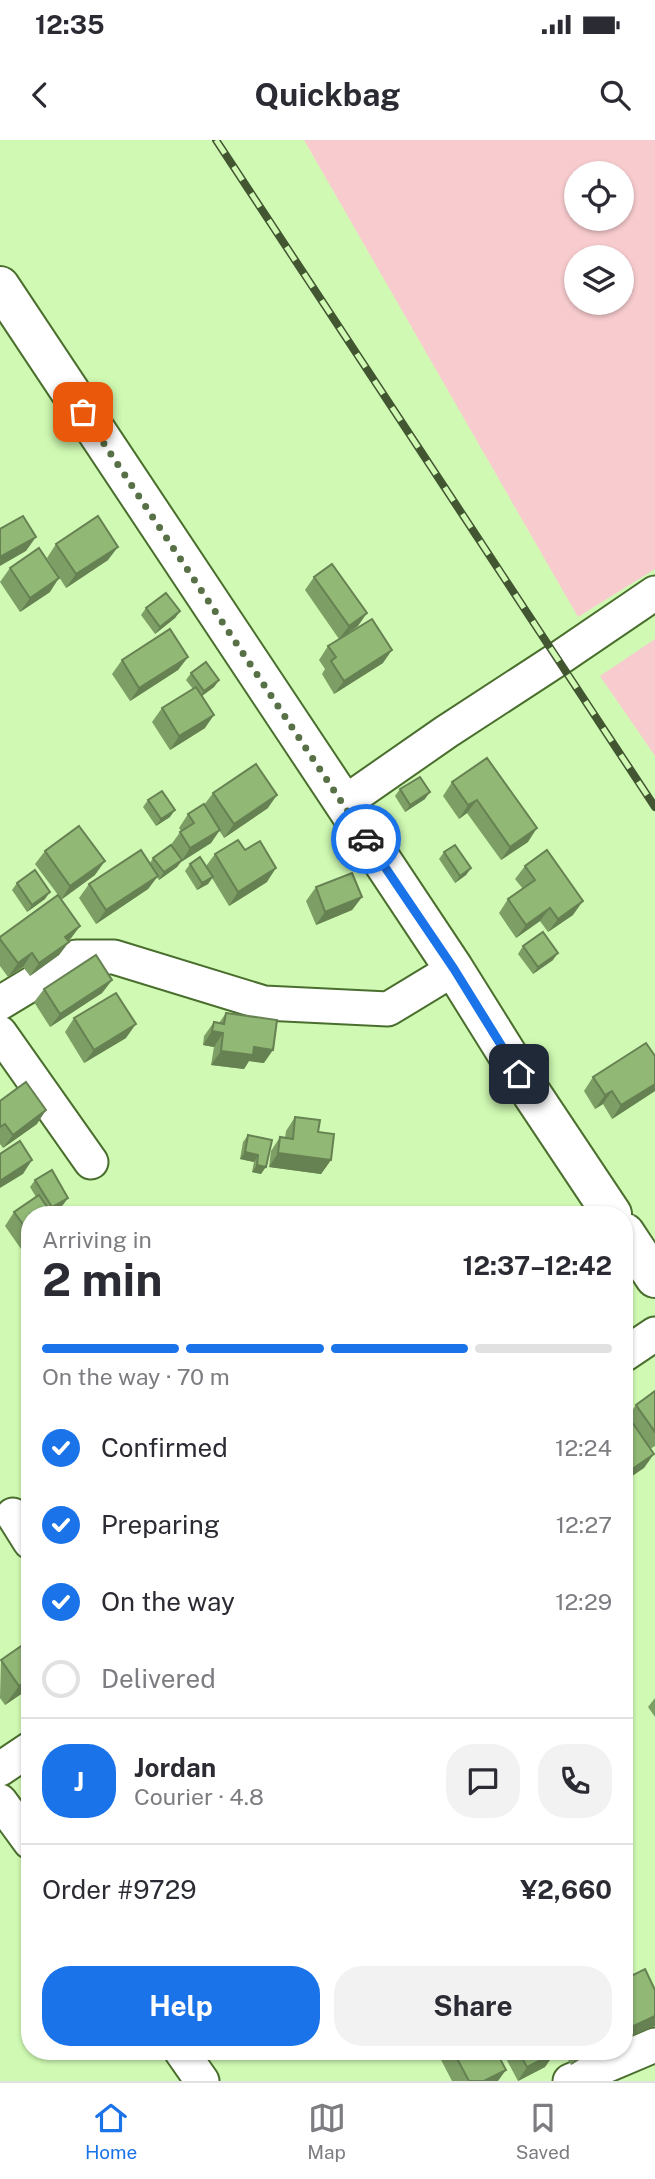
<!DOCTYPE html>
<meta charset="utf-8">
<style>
body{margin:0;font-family:"Public Sans",sans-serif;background:#f2f2f3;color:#2b2b33;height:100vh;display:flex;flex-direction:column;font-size:26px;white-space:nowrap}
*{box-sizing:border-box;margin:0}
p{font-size:23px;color:#7c7c81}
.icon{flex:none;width:38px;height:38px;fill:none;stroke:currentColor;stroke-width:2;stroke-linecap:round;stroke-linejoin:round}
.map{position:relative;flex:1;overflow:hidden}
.drawer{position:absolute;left:21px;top:1066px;width:612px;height:854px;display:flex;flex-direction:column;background:#fff;border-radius:28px;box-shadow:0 2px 5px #0004}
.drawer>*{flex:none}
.controls{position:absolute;left:564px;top:21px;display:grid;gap:14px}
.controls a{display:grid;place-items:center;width:70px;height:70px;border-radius:50%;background:#fff;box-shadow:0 2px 5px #0004;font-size:35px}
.pin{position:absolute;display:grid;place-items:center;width:60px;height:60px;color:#fff;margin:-30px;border-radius:14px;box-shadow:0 4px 10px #0006}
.courier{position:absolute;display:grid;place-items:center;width:70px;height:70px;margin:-35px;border:5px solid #1a73e8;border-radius:50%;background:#fff;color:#222;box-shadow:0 2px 9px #0007}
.head em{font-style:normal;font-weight:700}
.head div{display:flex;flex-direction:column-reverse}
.head{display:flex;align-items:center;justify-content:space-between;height:119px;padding:0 21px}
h1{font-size:46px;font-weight:700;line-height:52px}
.bar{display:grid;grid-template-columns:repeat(4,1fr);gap:10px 7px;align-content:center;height:84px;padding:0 21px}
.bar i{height:9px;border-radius:5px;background:#e1e1e2}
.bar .on{background:#1a73e8}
.bar p{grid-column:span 4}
.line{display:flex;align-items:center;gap:18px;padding:0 21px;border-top:2px solid #e1e1e2}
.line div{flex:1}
.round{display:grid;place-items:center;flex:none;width:74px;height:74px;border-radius:28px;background:#f2f2f3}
ol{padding:0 21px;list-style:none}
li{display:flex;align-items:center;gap:21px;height:77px}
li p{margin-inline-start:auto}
li .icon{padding:7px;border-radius:50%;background:#1a73e8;color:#fff;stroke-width:4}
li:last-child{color:#7c7c81}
li i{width:38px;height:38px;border:4px solid #e1e1e2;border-radius:50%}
.primary-button{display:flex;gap:14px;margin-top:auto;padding:14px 21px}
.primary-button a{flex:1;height:80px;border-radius:28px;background:#1a73e8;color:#fff;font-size:28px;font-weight:700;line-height:80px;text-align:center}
.primary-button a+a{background:#f2f2f3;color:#2b2b33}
.status{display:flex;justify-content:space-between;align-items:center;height:49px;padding:0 35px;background:#fff;direction:ltr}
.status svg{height:19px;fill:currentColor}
header{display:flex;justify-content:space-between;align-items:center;height:91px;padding:0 21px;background:#fff;font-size:32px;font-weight:700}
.tab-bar{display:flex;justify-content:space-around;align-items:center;height:98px;border-top:2px solid #e1e1e2;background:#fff;font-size:19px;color:#7c7c81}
.tab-bar a{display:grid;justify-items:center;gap:4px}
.tab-bar .on{color:#1a73e8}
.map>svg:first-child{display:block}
</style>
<div class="status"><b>12:35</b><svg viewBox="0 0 49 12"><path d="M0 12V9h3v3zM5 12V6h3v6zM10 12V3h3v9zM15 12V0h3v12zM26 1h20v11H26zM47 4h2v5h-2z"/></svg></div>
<header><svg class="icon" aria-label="back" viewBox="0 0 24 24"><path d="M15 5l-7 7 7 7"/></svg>Quickbag<svg class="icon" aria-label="search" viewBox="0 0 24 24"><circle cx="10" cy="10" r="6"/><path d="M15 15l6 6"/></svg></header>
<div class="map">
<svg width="655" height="1941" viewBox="0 0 655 1941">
<rect width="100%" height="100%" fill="#d0fab3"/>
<g fill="#f8cccf" fill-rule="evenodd">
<path d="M304 0H655V429L578 477ZM576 33H621V79H576ZM576 117H621V163H576Z"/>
<polygon points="655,499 655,616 600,536"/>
</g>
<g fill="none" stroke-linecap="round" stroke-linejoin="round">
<g stroke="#4a6e2e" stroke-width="37">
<g id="street">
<polyline points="344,663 446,592 558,519 655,453"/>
<polyline points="0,863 76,817 114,817 264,863 388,869 454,829"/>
<polyline points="0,893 91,1022"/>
<polyline points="625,1214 655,1194"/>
<polyline points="13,1375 30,1402"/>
<polyline points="0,1629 30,1609"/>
<polyline points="0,1661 30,1702"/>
<polyline points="181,1911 202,1941"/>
<polyline points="570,1941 655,1905"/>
</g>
</g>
<g stroke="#4a6e2e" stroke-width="42">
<g id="secondary">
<polyline points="0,146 454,829 532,954 612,1074"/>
<polyline points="625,1093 655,1138"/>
</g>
</g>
<use href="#street" stroke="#fff" stroke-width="33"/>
<use href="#secondary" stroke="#fff" stroke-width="38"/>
<g stroke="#415631" stroke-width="8">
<polyline id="rail" points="216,0 655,667"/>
</g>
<use href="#rail" stroke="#d0fab3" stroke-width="5" stroke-dasharray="16" stroke-linecap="butt"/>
</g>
<g fill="#7d9e65">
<polygon points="56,404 108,420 66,448 47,418"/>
<polygon points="10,428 50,452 20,472 0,442"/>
<polygon points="314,437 358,486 339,499 305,450"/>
<polygon points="146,468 180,471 175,478 155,494 141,475"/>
<polygon points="328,506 383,523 334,554 322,534 325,529 319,520"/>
<polygon points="188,517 178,530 130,561 112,534 122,520"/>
<polygon points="191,533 219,540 214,547 202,556 205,588 170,610 152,582 162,568 193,549 186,540"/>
<polygon points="487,618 528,702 501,720 467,673 459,679 443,656 452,642"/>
<polygon points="400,649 425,659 405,672 395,656"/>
<polygon points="213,653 268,668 224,698 219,690 211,703 181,722 177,727 159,740 157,737 148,749 96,784 79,758 89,744 150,723 153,718 170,706 181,691 179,688 188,674 204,665"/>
<polygon points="148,660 170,677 156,686 143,667"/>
<polygon points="245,710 267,742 229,766 212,738 208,744 197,750 185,731 190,724 206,726 215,714"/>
<polygon points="45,711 95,735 61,759 80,786 59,815 30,836 23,827 8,837 0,826 0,797 58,755 35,724"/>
<polygon points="444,712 471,728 466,735 455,743 439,719"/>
<polygon points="525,726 573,775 548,792 540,781 516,798 499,773 508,759 523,749 515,739"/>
<polygon points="17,743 45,759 27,772 12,750"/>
<polygon points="316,747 362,757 352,770 316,785 306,761"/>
<polygon points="523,806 553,820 533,834 518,814"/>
<polygon points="112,840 102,853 50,887 34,862 44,849"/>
<polygon points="226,873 264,923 249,921 244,929 211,925 214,907 203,905 204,896 214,882 219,883"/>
<polygon points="74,878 126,898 84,923 65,892"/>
<polygon points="655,916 655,951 612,979 603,964 595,969 584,951 593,937"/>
<polygon points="0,961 37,984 3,1008 0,1004"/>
<polygon points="295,977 318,992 331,1020 321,1034 269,1027 271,1011 280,997 285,998 286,991"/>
<polygon points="248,995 272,1000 261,1034 252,1032 254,1022 240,1019 243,1002"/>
<polygon points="35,1040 63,1065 51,1072 30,1074 30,1122 5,1086 14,1072 36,1057 30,1047"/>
<polygon points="655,1251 655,1306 650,1309 644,1328 628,1276 636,1265"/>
<polygon points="1,1520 30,1548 5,1565 0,1558"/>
<polygon points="655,1558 655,1577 648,1567"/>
<polygon points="440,1911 496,1911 498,1941 452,1941 438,1914"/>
<polygon points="502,1911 554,1911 545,1927 518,1941"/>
<polygon points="563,1911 590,1911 587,1915 571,1925"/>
</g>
<g fill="#668152">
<polygon points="36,397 26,411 0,426 0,417"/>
<polygon points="118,407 108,420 66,448 76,434"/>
<polygon points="59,438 50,452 20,472 30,458"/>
<polygon points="180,471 175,478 155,494 160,487"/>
<polygon points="367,473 358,486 339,499 349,486"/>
<polygon points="392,510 383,523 334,554 344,541"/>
<polygon points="188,517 178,530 130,561 139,548"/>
<polygon points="219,540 214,547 199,558 204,551"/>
<polygon points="214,575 205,588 170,610 179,596"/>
<polygon points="430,652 425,659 405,672 410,665"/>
<polygon points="277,655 268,668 224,698 234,684"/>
<polygon points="477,660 467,673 459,679 468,665"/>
<polygon points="175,670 170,677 156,686 161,679"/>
<polygon points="537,688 528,702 501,720 510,707"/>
<polygon points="220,690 211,703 181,722 190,708"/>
<polygon points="182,720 177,727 159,740 164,732"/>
<polygon points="105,721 95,735 61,760 70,746"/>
<polygon points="276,728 267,742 229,766 238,752"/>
<polygon points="471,728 466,735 455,743 460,736"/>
<polygon points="158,736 148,749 96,784 106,770"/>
<polygon points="213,737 208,744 197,750 202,743"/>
<polygon points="50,752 45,759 27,772 32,765"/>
<polygon points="362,757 352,770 316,785 325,772"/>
<polygon points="583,761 573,775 548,792 558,779"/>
<polygon points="550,768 540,781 516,798 526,785"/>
<polygon points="80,786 70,799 56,810 65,797"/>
<polygon points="69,802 59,815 30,836 39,823"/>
<polygon points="32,813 23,827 8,837 18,823"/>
<polygon points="558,813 553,820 533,834 538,827"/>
<polygon points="112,840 102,853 50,887 60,874"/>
<polygon points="136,884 126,898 84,923 94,910"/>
<polygon points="212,891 223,893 214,907 203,905"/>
<polygon points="254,907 273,910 264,923 249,921 244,929 211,925 221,911"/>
<polygon points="655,944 655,951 612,979 621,965"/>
<polygon points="612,951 603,964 595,969 605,955"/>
<polygon points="46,970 37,984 3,1008 13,995"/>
<polygon points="245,1012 258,1015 254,1022 240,1019"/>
<polygon points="278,1013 331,1020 321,1034 269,1027"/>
<polygon points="32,1020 23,1034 0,1048 0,1041"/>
<polygon points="257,1025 266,1027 261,1034 252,1032"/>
<polygon points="68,1058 63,1065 47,1074 52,1067"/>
<polygon points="654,1314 644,1328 625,1341 625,1334"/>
<polygon points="30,1538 30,1548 5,1565 19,1546"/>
<polygon points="655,1876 655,1886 625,1899 625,1890"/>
<polygon points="587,1911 590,1911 587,1915 571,1925 576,1917"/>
<polygon points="555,1913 545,1927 518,1941 527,1927"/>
<polygon points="506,1930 498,1941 484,1941"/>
</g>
<g fill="#91b875" stroke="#668152" stroke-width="2">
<polygon points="23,376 36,397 0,417 0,389"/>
<polygon points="98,376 118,407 76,434 56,404"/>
<polygon points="39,408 59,438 30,458 10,428"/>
<polygon points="332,424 367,473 349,486 314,437"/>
<polygon points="166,453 180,471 160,487 146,468"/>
<polygon points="372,479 392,510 344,541 331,521 336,517 328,506"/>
<polygon points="170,489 188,517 139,548 122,520"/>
<polygon points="206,522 219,540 204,551 191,533"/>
<polygon points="196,547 214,575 179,596 162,568"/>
<polygon points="487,618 537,688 510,707 477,660 468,665 452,642"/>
<polygon points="256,624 277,655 234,684 213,653"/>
<polygon points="420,637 430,652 410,665 400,649"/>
<polygon points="162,651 175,670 161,679 148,660"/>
<polygon points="204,664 220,690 190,708 180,692 194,683 188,674"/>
<polygon points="79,686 105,721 70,746 45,711"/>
<polygon points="238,700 245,710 260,701 276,728 238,752 215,714"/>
<polygon points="171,705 182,720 164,732 153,718"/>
<polygon points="455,705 471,728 460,736 444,712"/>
<polygon points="141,710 158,736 106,770 89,744"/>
<polygon points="547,710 583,761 558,779 550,768 526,785 508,759 535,740 525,726"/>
<polygon points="200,717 213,737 202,743 190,724"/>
<polygon points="35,730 50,752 32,765 17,743"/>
<polygon points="352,733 362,757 325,772 316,747"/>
<polygon points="58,755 80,786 65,797 69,802 39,823 32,813 18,823 0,799 0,797"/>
<polygon points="543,792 558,813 538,827 523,806"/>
<polygon points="96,815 112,840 60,874 44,849"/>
<polygon points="116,853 136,884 94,910 74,878"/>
<polygon points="226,873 277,880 273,910 254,907 253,915 221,911 223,893 212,891 214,882 224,884"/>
<polygon points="646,903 655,916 655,944 621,965 612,951 605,955 593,937"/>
<polygon points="26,942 46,970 13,995 5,984 0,987 0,961"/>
<polygon points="295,977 320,980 318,992 334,994 331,1020 278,1013 280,997 293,999"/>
<polygon points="248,995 272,1000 266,1027 257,1025 258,1015 245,1012"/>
<polygon points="20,1001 32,1020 0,1041 0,1014"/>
<polygon points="52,1030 68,1058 52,1067 35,1040"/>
<polygon points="39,1055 52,1074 30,1074 30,1094 14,1072"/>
<polygon points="655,1251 655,1292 636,1265"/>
<polygon points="625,1272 654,1314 625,1334"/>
<polygon points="30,1500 30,1538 19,1546 1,1520"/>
<polygon points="645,1829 655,1850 655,1876 625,1890 625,1839"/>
<polygon points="453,1911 496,1911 506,1930 484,1941 469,1941"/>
<polygon points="518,1911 554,1911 555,1913 527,1927"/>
<polygon points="572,1911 587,1911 576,1917"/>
</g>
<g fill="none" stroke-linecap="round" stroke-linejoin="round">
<polyline stroke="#577045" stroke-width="7" stroke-dasharray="0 12.6" points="83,272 366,699"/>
<polyline stroke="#1a73e8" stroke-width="9" points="366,699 454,829 519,934"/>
</g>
</svg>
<div class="controls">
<a><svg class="icon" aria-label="locate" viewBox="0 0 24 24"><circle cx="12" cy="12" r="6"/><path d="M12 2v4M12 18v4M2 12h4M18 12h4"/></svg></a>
<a><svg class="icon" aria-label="layers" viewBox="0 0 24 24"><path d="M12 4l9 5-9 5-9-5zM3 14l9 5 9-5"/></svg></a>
</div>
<div class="pin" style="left:83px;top:272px;background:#ea580c"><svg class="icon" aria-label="bag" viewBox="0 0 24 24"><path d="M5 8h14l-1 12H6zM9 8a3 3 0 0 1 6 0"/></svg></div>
<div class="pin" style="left:519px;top:934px;background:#1f2937"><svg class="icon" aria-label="home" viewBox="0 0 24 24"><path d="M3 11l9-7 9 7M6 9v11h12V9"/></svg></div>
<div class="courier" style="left:366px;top:699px"><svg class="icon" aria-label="car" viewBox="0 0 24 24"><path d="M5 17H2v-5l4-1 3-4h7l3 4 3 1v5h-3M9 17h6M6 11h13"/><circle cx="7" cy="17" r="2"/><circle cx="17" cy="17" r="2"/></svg></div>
<section class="drawer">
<div class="head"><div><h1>2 min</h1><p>Arriving in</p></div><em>12:37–12:42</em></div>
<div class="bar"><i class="on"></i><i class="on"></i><i class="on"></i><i></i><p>On the way · 70 m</p></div>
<ol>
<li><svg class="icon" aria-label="check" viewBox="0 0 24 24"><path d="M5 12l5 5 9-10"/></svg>Confirmed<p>12:24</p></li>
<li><svg class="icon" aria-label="check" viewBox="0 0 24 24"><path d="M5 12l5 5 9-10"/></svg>Preparing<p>12:27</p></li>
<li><svg class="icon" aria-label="check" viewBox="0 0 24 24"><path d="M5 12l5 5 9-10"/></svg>On the way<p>12:29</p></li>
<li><i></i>Delivered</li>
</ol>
<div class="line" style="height:126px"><b class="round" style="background:#1a73e8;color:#fff">J</b><div><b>Jordan</b><p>Courier · 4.8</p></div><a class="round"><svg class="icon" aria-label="chat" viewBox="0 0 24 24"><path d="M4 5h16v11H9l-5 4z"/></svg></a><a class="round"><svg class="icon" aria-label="phone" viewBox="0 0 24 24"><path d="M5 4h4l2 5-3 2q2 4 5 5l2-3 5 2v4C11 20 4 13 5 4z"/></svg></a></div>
<div class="line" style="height:91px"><div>Order #9729</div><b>¥2,660</b></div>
<div class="primary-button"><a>Help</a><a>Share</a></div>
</section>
</div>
<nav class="tab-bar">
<a class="on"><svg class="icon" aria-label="home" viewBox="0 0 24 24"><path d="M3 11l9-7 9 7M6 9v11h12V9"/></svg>Home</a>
<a><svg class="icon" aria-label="map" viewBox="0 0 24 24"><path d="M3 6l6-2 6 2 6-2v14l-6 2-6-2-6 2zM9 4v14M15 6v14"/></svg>Map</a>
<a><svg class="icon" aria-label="saved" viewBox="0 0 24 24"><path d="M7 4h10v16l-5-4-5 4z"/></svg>Saved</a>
</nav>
